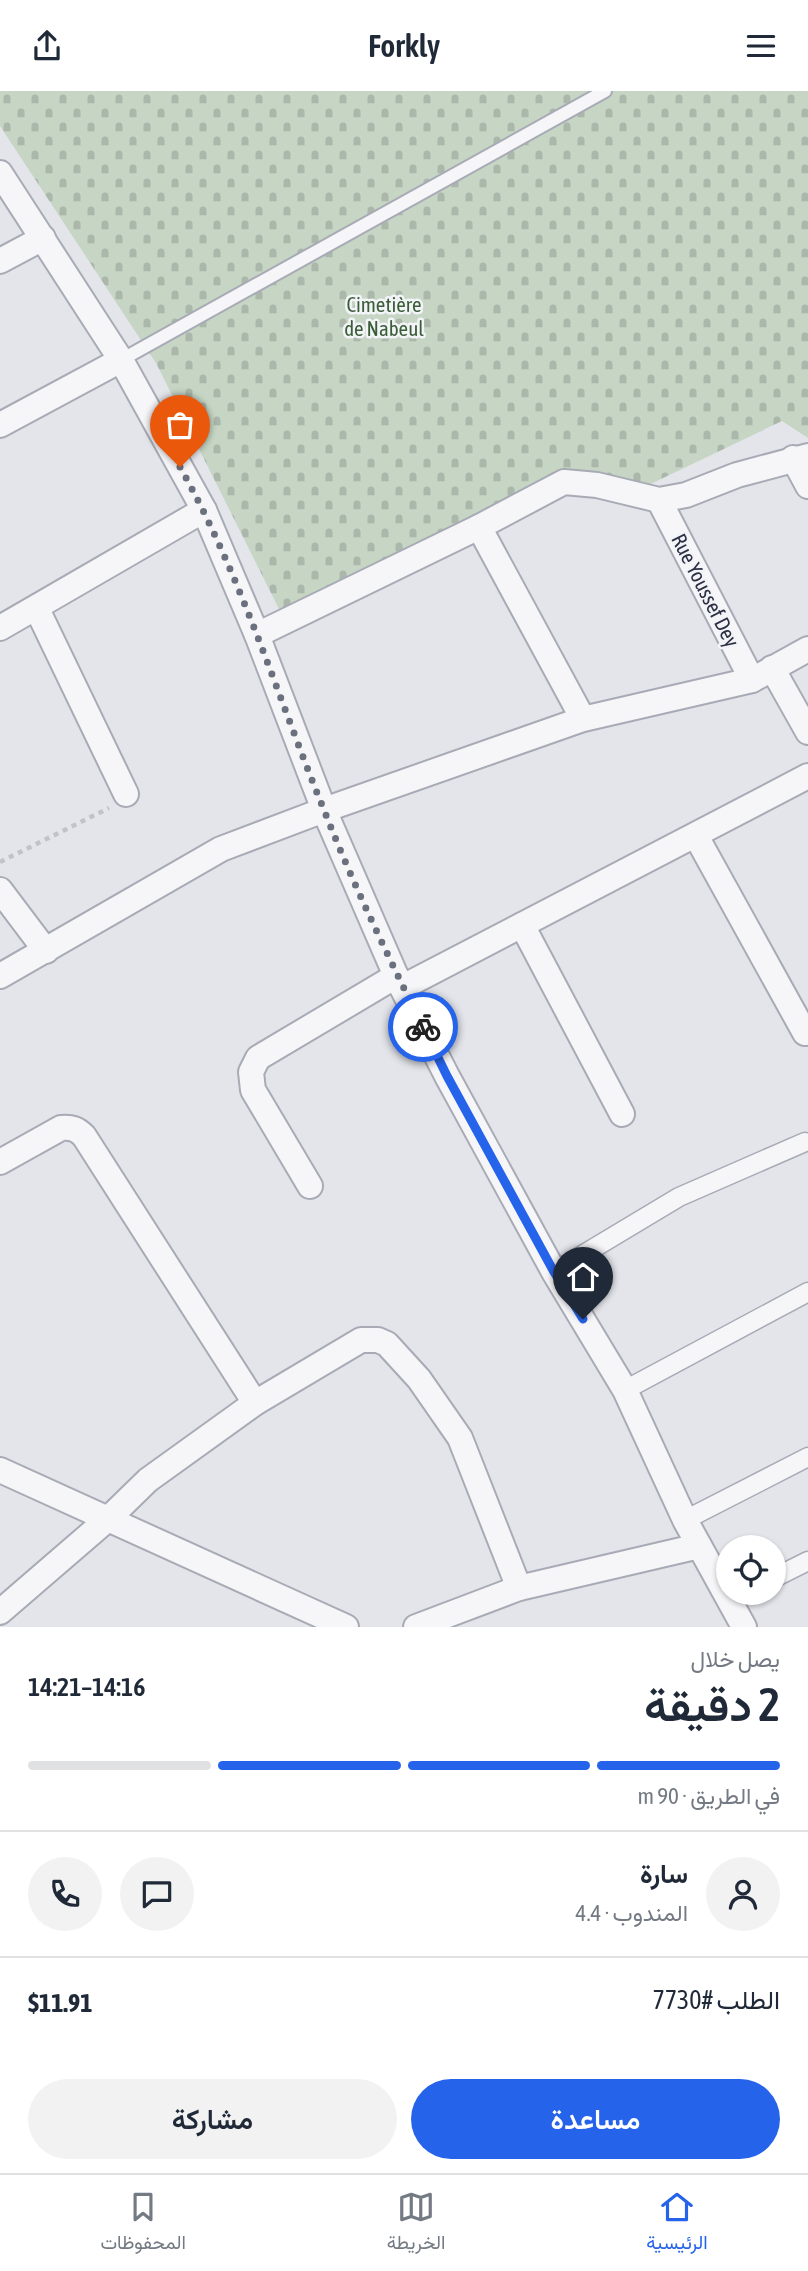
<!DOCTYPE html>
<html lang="ar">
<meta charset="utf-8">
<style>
body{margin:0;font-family:"Asap Condensed",Vazirmatn,sans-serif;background:#f2f2f3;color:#1f2937;direction:rtl;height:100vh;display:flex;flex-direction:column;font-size:26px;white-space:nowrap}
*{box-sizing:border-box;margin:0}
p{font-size:23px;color:#747a83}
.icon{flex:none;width:38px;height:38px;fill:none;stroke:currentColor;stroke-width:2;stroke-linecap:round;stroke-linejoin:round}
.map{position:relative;height:1536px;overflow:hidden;direction:ltr}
.drawer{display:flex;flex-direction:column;background:#fff;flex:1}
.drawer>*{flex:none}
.controls{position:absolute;left:716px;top:1444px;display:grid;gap:14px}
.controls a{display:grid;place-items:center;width:70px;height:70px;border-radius:50%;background:#fff;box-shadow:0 2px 5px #0004;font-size:35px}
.pin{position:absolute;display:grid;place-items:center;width:60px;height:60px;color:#fff;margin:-72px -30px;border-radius:50% 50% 50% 0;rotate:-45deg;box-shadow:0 0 7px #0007}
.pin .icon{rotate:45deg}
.courier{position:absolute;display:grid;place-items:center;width:70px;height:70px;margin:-35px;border:5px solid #2563eb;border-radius:50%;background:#fff;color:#222;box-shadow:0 2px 9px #0007}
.summary em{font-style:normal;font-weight:600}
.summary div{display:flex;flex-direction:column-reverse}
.summary{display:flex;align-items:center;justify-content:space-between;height:119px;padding:0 28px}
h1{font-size:46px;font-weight:600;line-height:52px}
.bar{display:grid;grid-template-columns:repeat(4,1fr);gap:10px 7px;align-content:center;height:84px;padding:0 28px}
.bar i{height:9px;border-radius:5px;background:#e0e1e3}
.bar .selected{background:#2563eb}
.bar p{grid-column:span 4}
.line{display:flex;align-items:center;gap:18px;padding:0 28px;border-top:2px solid #e0e1e3}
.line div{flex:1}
.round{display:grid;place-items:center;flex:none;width:74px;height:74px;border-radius:37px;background:#f2f2f3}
.action{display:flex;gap:14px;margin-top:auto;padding:14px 28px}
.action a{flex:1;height:80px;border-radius:42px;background:#2563eb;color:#fff;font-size:28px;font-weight:600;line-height:80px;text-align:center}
.action a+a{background:#f2f2f3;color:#1f2937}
header{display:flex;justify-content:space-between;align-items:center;height:91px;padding:0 28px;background:#fff;font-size:32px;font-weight:600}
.menu{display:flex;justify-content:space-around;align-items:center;height:98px;border-top:2px solid #e0e1e3;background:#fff;font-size:19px;color:#747a83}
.menu a{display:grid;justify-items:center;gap:4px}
.menu .selected{color:#2563eb}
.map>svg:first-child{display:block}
</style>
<header><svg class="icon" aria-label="menu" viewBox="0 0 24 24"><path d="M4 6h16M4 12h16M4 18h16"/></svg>Forkly<svg class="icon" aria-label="share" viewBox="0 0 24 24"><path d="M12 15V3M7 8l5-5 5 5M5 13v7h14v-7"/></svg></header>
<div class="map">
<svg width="808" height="1536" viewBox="0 0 808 1536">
<defs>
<pattern id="cemetery-stones" width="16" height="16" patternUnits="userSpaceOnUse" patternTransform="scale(1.75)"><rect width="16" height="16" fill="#c6d5c4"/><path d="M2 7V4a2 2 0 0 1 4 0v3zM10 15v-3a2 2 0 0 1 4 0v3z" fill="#aab7aa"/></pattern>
</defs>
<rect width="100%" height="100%" fill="#e3e5eb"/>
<polygon fill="url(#cemetery-stones)" points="0,0 808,0 808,347 782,330 636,400 570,382 285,530 156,272 0,35"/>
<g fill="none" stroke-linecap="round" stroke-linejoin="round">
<g stroke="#a8abb5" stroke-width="16">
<polyline id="service" points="121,269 605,0"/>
</g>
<g stroke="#a8abb5" stroke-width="21">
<g id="pedestrian">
<polyline points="554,1181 679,1106 805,1051"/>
<polyline points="625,1299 808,1201"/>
<polyline points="685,1429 808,1366"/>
<polyline points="774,1487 808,1470"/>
</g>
</g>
<g stroke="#a8abb5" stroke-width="28">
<g id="minor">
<polyline points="0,82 121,269 204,419 257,544 324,719 396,885 447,985 554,1181 625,1299 685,1429 744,1536"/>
<polyline points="0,170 43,147"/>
<polyline points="0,334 121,269"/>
<polyline points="793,367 808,395"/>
<polyline points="659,409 752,589"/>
<polyline points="479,436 583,628"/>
<polyline points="37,518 126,703"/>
<polyline points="0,537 204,419"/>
<polyline points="257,544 479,436 564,391 597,394 659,409 686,404 737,384 808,365"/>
<polyline points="772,577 808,641"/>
<polyline points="696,745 805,942"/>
<polyline points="0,799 46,860"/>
<polyline points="522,834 622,1023"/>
<polyline points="0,885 221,758 324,719 583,628 752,589 808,558"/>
<polyline points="403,896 808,685"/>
<path d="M0 1071 61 1037C72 1036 77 1038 84 1045L255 1312"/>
<polyline points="310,1095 253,999 251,981 258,967 396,885"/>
<polyline points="0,1379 346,1536"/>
<polyline points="0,1521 109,1427 148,1389 255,1312 361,1249 378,1249 387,1253 419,1288 460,1347 519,1497"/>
<polyline points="416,1536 519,1497 699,1455"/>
</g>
</g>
<polyline stroke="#c1c3ca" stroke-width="4.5" stroke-dasharray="5 5" stroke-linecap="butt" points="0,771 109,717"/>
<use href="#service" stroke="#f6f6f9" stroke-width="12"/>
<use href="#pedestrian" stroke="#f6f6f9" stroke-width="18"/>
<use href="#minor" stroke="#f6f6f9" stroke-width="24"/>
</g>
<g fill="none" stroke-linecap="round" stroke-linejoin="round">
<path stroke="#6b707e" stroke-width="7" stroke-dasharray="0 12.6" d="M180 376C241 484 277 604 324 719 353 793 388 865 423 936"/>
<polyline stroke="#2563eb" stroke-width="9" points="423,936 447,985 554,1181 583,1228"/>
</g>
<g text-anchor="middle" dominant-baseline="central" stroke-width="5" stroke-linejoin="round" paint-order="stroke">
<g font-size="21" fill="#3b5e38" stroke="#f3f4f8">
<text x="384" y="213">Cimetière<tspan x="384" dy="24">de Nabeul</tspan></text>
</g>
<g font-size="21" fill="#2b3143" stroke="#f3f4f8">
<text transform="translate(706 499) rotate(63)">Rue Youssef Dey</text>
</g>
</g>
</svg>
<div class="controls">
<a><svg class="icon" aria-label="locate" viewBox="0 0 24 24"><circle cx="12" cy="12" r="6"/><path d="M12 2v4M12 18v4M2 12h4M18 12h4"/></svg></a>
</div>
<div class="pin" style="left:180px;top:376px;background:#ea580c"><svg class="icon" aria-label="bag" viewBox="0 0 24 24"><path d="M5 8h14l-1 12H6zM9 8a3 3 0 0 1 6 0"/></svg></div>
<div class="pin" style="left:583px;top:1228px;background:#1f2937"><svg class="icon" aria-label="home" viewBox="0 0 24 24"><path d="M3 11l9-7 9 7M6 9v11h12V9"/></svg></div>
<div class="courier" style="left:423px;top:936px"><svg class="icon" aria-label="bike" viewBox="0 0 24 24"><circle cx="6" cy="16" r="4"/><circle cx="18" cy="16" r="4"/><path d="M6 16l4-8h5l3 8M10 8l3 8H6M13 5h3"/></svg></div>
</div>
<section class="drawer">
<div class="summary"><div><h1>2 دقيقة</h1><p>يصل خلال</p></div><em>14:16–14:21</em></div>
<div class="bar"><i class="selected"></i><i class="selected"></i><i class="selected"></i><i></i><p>في الطريق · 90 m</p></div>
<div class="line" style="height:126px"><a class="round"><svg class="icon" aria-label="person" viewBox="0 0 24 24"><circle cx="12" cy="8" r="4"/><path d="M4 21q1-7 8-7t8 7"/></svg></a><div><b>سارة</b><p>المندوب · 4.4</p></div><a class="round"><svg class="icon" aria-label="chat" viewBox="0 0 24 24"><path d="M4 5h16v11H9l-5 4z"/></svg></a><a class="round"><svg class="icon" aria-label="phone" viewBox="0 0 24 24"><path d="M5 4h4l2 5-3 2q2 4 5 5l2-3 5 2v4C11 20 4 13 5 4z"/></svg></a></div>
<div class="line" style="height:91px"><div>الطلب #7730</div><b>$11.91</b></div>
<div class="action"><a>مساعدة</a><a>مشاركة</a></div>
</section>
<nav class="menu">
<a class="selected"><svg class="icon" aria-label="home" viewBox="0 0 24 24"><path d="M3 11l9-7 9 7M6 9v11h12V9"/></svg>الرئيسية</a>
<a><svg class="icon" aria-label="map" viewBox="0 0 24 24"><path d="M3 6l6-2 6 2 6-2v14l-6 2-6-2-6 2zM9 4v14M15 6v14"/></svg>الخريطة</a>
<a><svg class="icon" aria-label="saved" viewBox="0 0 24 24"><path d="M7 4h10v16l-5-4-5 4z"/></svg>المحفوظات</a>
</nav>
